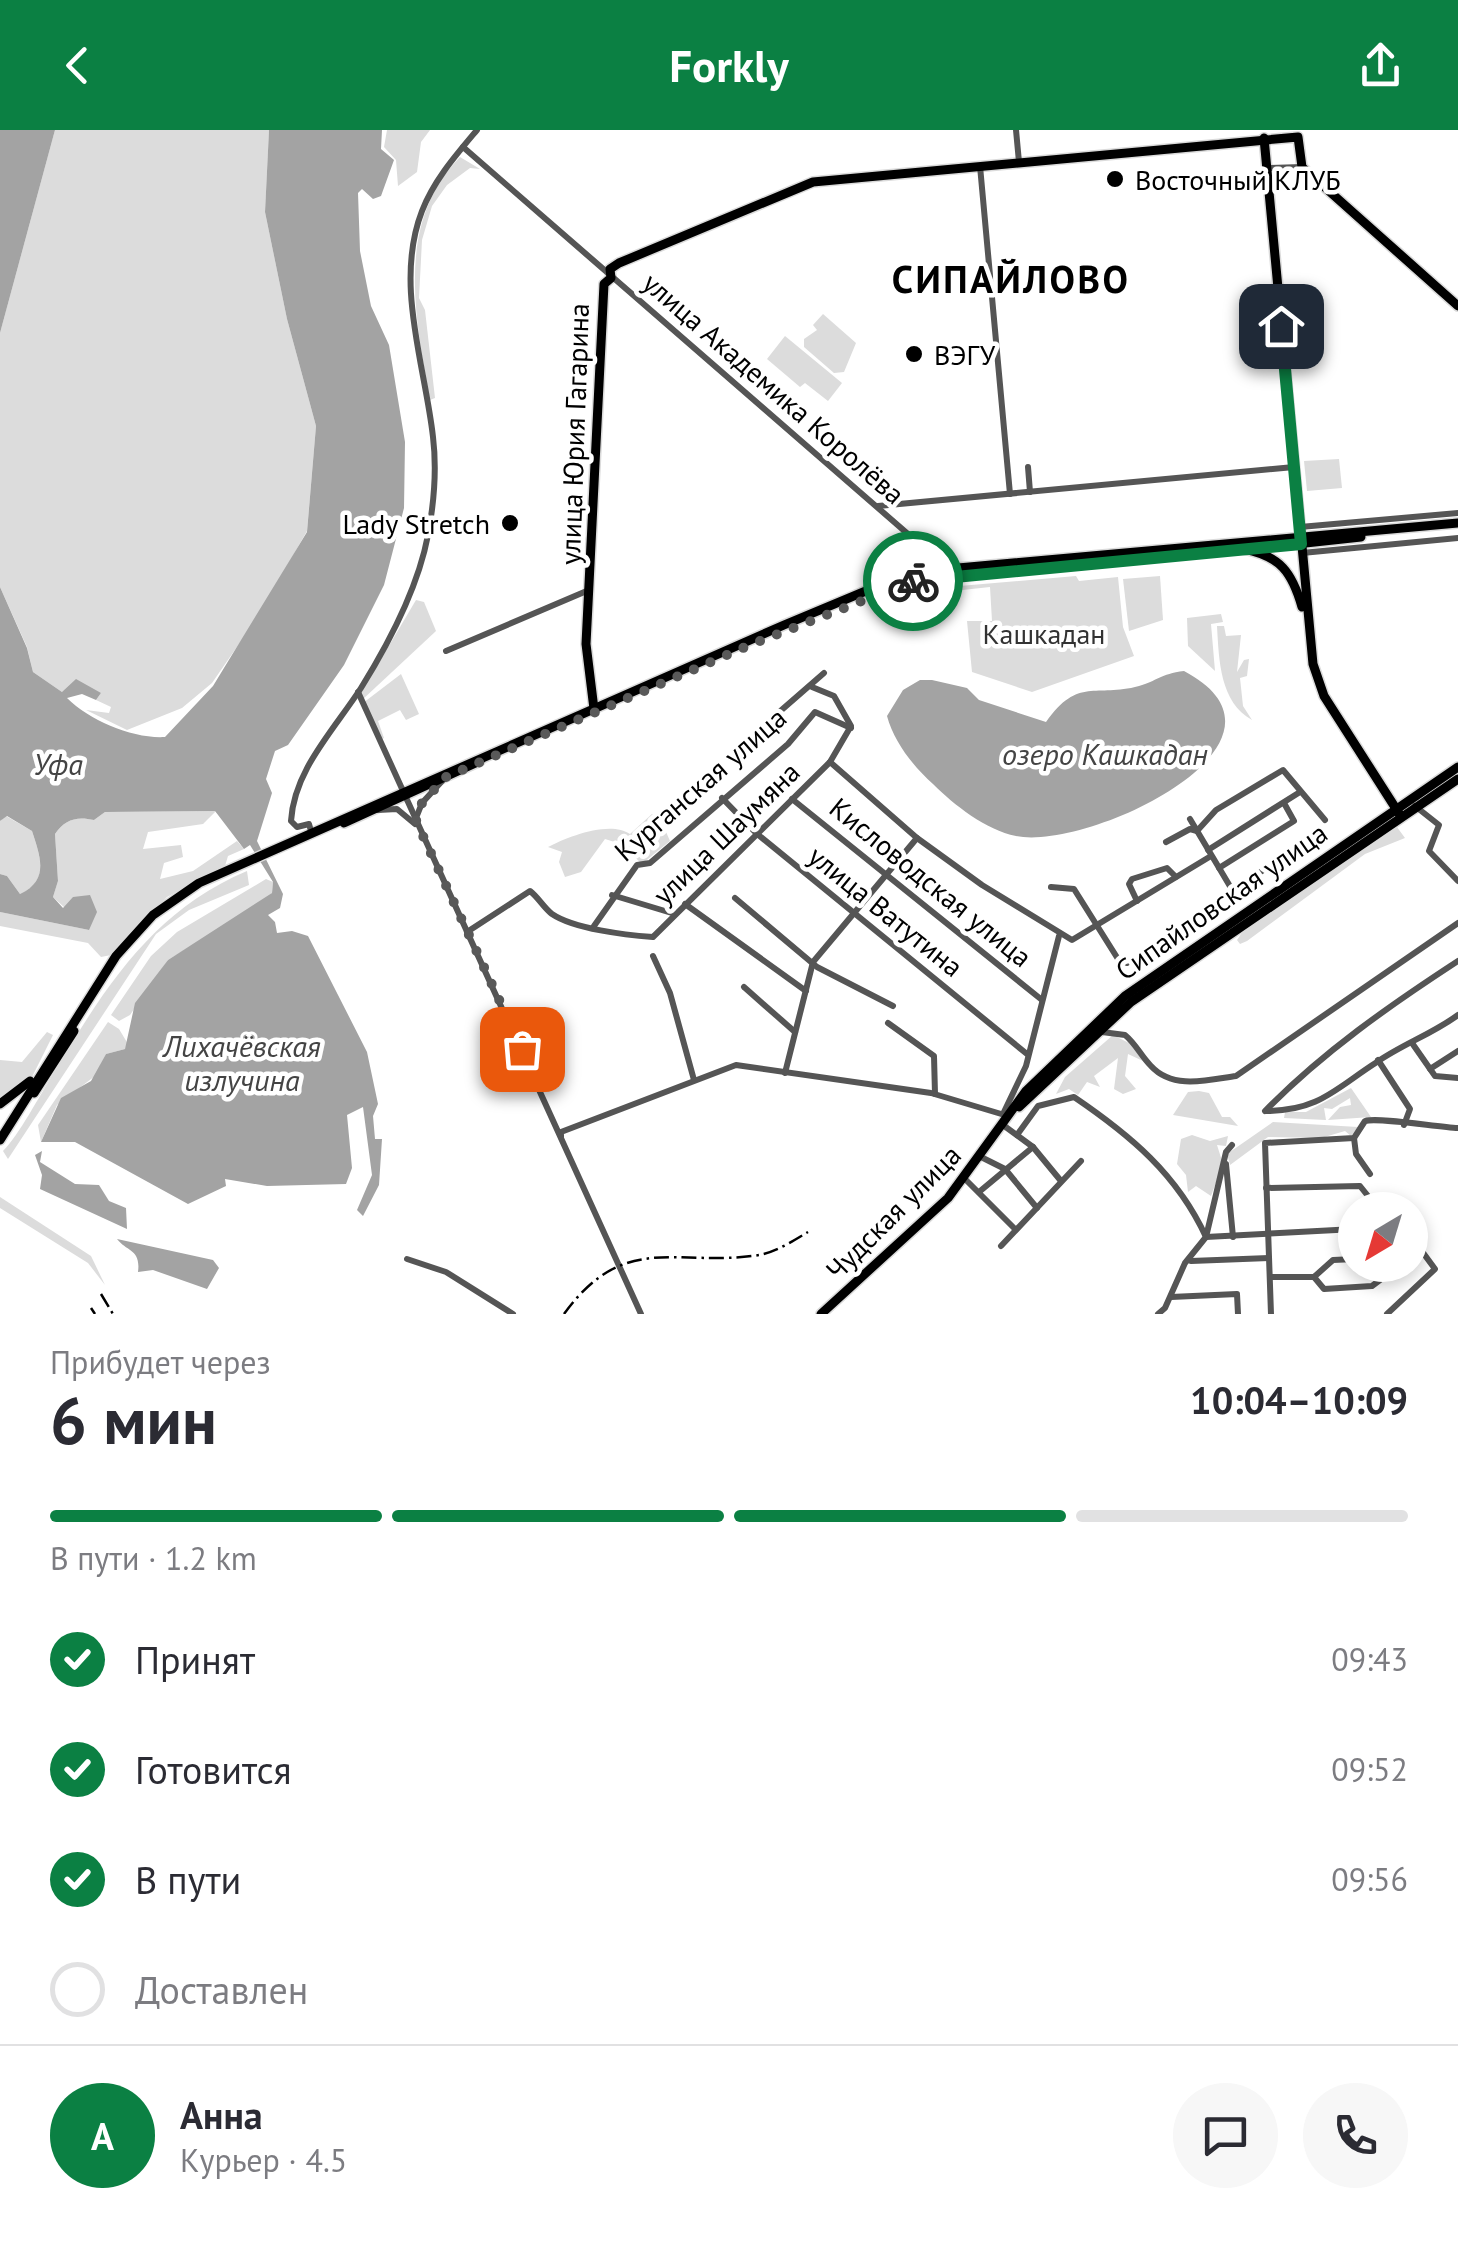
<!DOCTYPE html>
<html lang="ru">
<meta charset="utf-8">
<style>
body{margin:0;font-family:"PT Sans",sans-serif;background:#f7f7f7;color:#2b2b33;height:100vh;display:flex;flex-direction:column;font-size:38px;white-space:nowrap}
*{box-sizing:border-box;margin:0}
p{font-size:32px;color:#7c7c81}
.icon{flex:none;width:55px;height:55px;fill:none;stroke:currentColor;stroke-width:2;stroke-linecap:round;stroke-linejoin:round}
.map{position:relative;height:1184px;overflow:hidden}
.details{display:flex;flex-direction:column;background:#fff;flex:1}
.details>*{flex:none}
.needle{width:65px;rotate:218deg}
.fabs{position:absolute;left:1338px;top:1062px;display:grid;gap:20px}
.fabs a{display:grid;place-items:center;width:90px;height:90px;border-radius:50%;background:#fff;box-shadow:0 5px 15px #0003;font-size:50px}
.pin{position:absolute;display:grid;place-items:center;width:85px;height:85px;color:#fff;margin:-42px;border-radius:20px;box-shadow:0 5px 15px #0006}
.courier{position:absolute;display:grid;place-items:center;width:100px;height:100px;margin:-50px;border:8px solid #0b8043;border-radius:50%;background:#fff;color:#222;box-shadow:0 2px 12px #0007}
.head em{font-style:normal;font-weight:700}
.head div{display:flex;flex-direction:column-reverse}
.head{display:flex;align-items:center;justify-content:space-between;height:170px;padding:0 50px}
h1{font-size:65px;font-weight:700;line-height:75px}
.bar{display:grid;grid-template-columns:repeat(4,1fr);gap:15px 10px;align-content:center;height:120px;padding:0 50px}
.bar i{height:12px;border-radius:8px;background:#e1e1e2}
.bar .current{background:#0b8043}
.bar p{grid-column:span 4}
.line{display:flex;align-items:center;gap:25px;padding:0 50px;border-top:2px solid #e1e1e2}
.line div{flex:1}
.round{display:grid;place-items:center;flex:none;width:105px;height:105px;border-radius:52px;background:#f7f7f7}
ol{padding:0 50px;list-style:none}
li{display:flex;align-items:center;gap:30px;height:110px}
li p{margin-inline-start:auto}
li .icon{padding:10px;border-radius:50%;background:#0b8043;color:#fff;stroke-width:4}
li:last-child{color:#7c7c81}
li i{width:55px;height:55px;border:5px solid #e1e1e2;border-radius:50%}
header{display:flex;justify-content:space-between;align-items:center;height:130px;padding:0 50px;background:#0b8043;color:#fff;font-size:45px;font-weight:700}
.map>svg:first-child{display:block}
</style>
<header><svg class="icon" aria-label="back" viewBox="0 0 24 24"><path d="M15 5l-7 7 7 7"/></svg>Forkly<svg class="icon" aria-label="share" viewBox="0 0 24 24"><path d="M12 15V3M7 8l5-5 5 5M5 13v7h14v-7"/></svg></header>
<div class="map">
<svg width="1458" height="1184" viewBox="0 0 1458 1184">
<rect width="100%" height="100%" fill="#fff"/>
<g fill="#dcdcdc">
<polygon points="55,0 269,0 265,82 287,189 316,296 307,401 259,485 212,553 182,578 127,600 86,580 109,583 111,577 96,570 101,563 62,562 33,542 27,517 0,457 0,203"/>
<polygon points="387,0 430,0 421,12 417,42 398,56 396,30 384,17"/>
<path d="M460 27 480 39 470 38 447 55 432 76 422 110 419 168 425 180 435 268 430 270C415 187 395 93 460 27Z"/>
<polygon points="823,184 856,213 844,242 834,243 804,217 804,209 817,200 813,195"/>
<polygon points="785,206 842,253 828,271 805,253 800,257 767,229"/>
<polygon points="1339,329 1342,358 1307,361 1304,331"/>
<polygon points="1076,446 1079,451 1118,447 1123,497 1134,526 1032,562 972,542 967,491 992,491 990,457 935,463 936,458"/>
<polygon points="1160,446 1163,490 1129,501 1123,449"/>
<polygon points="416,470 424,472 436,501 362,570 361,563"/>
<polygon points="1221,484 1223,492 1211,494 1215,541 1188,516 1187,488"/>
<path d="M1217 496H1224L1226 506 1241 505 1237 542 1244 530 1249 529 1247 546 1240 548 1243 576 1252 590C1220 572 1219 531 1217 496Z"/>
<polygon points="401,544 419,584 406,590 400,580 378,591 384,608 380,610 363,573"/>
<path d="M216 681 203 694 148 702 143 719 181 715 183 727 164 733 160 749 193 741 237 711 244 719 228 726 225 736 167 767 111 825 101 827 88 813 0 796V782L89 800 53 767 58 751 55 704C65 689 77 686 94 690L105 682Z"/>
<path d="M652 684 660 688 670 711 642 734 621 714 605 709 581 742 565 747 559 732 562 722 548 717C567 707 610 690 630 704Z"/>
<path d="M6 686 32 701C40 726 50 751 20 764L7 746 0 744V691Z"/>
<polygon points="1394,693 1405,708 1365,724 1247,811 1240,814 1237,810 1243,801"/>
<path d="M247 741 249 755 189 780 156 804 8 1029 3 1021C19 1005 40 965 53 944 104 859 152 781 247 741Z"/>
<polygon points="266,749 273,752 272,763 263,772 168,830 130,885 119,891 111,885 151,826 177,802"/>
<polygon points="108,892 119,899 128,914 125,919 106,924 95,946 57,975 41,1012 38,995"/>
<polygon points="47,902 53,905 32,947 0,973 0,930 22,932"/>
<polygon points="1113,905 1131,914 1143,931 1128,924 1125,946 1136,959 1123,964 1114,959 1118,928 1094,946 1100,957 1087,952 1078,965 1069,959 1056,964 1065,947"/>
<polygon points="1351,958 1371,987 1328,990 1340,977 1351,975 1350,968 1332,979 1324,978 1326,990 1284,988 1285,982 1306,982"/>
<polygon points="1199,961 1209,963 1222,987 1230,987 1238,996 1173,985 1188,962"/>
<polygon points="1273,992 1358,997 1351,1006 1345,1001 1321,1008 1268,1007 1230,1035 1227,1024"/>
<polygon points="1192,1005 1210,1011 1228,1006 1226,1016 1217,1015 1223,1034 1211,1066 1196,1056 1188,1062 1186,1045 1177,1034 1181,1009"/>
<polygon points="0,1067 91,1126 105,1155 88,1133 0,1078"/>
</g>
<g fill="#a3a3a3">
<polygon points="0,0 55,0 0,203"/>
<path d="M269 0H382L381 19 394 30 381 66 373 69 362 59 358 63 360 121 371 176 389 215 405 312 404 378 384 455 344 535 288 615 275 621 266 649 272 663 257 711 283 764 280 778 268 785 275 792 277 803 292 801 308 806 367 922 378 974 373 986 375 1009H382L379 1055 363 1086 357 1080 372 1045 363 977 347 985 352 1038 346 1054 267 1056 225 1049 226 1056 188 1074 75 1012H41L61 968 91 951 106 924 125 919 135 873 168 830 272 763 273 752 250 715 244 719 215 681 105 682 94 690C77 686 65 689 55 704L58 751 53 767 63 778 73 767 90 765 97 782 89 800 0 782V744L7 746 20 764C50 750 40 726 32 701L7 686 0 691V457L27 518 33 542 62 562 76 549 101 563 96 570 82 564 67 568C90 591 134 609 165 607L213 556 307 402 316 296 287 189 265 82Z"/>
<path d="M1184 541C1318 612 1088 721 1016 706 986 700 954 675 933 654 913 636 894 612 887 586L903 560 920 550H932L967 558 979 570 1046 592C1079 546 1095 568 1139 556 1157 551 1160 544 1184 541Z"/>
<polygon points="42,1021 40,1032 75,1054 99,1055 109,1071 126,1078 127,1099 40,1059 42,1045 35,1025"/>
<path d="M117 1109 213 1130 219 1138 207 1159 153 1140 138 1142C141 1119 127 1122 117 1109Z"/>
</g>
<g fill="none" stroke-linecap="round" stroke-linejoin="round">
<g stroke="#dbdbdb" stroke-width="12">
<g id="major">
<polyline points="1264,8 1313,534 1324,566 1400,685"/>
<polyline points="1287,415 1361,407"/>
<path d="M1244 419C1280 426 1292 442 1302 477"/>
<polyline points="989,441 1063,435"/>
<polyline points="902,446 915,431 912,408"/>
<polyline points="876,463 928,447"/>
<polyline points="594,579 586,514 604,154 611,148 610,139 619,133 813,52 1298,7 1302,37 1458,176"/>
<polyline points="344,693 480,631"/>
<polyline points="34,963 74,901"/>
<polyline points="0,974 30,951"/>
<polyline points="1019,977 1131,872 1458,649"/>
<polyline points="0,1010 116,826 153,785 199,753 784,495 897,448 947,439 1458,393"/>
<polyline points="821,1184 948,1068 1026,961 1125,866 1458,637"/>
</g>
</g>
<g stroke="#555" stroke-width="6">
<polyline points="1016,0 1019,32"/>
<polyline points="463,17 939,431 948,444"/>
<polyline points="980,36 1010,364"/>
<polyline points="1267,38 1302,37"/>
<polyline points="1028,337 1030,362"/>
<polyline points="878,376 1294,337"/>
<polyline points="1300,397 1458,383"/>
<polyline points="1302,423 1458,408"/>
<polyline points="446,521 589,460"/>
<polyline points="358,562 641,1184"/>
<polyline points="754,604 824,543"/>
<polyline points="830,632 917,708 982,755 1072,810 1211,726"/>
<polyline points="722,668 756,703 1027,924"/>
<polyline points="792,669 1042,870"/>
<polyline points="1415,676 1439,695 1429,721 1458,751"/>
<polyline points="378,680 397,679 415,694"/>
<polyline points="416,688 422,673 443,650"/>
<polyline points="1190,689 1234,763"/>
<path d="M311 701 309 694 297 697 291 691C294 640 334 600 361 558 389 513 418 458 428 405 434 373 437 340 433 307 425 235 394 153 422 81 434 50 456 25 477 0"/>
<polyline points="1166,712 1190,699 1197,701 1216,680 1283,640 1325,690"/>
<polyline points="1208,720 1300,662"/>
<polyline points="1219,738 1294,691 1284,673"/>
<polyline points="1051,757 1074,759 1118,829 1127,833 1281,728"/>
<polyline points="612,765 675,784"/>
<polyline points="735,768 817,837 893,876"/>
<polyline points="1137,771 1129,754 1132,749 1167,738 1176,747"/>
<polyline points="685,774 806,861"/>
<polyline points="594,796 637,735 650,733 788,614 815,582 851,598"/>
<path d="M467 802 530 761C538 767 544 778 552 784 574 799 626 805 653 807L830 632 851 596 834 566 812 557"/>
<polyline points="653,826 670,863 694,950"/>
<polyline points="744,857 795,902"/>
<polyline points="888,893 934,926 935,964"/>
<path d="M1102 902 1125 905C1136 914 1141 926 1151 936 1173 960 1208 950 1236 946L1458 793"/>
<polyline points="1412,913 1435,946 1458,948"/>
<polyline points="1378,930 1410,979 1404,995"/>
<polyline points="1430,939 1458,921"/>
<polyline points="785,943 813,832 917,708"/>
<path d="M1265 981C1323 922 1389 876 1458 831"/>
<path d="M1266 981C1319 981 1336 958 1377 932 1403 914 1432 904 1458 885"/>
<polyline points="1003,984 1026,936 1059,806"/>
<polyline points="1003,995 1033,1017 1061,1051"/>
<path d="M1017 1005 1038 976 1074 967C1130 1005 1177 1044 1206 1107L1355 1099"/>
<polyline points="561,1007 561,1002 736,935 931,963 1008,986"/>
<polyline points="1354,1008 1356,1024 1370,1044"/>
<polyline points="981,1027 1005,1039 1037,1078"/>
<polyline points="1226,1034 1233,1107"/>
<polyline points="965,1049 1015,1099"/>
<polyline points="1266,1058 1360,1056 1376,1076 1385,1080"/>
<polyline points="979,1062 1033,1017"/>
<polyline points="1001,1116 1081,1031"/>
<polyline points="1410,1127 1421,1119"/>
<polyline points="407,1129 446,1142 513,1184"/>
<polyline points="1191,1131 1269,1128"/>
<polyline points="1272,1147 1314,1147 1333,1130 1355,1129"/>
<polyline points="1314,1147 1324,1159 1372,1156 1400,1135"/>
<polyline points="1171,1167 1237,1164 1238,1184"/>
<polyline points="1158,1184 1165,1178 1185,1133 1206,1107 1226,1022 1232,1015"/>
<path d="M1271 1184 1265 1013 1354 1008 1365 991C1378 987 1437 997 1458 998"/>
<polyline points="1387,1184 1435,1139 1410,1105"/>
</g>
<use href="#major" stroke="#000" stroke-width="9"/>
<g stroke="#000" stroke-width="2.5" stroke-dasharray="15 5 2.5 5" stroke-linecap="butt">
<polyline points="101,1164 113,1184"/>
<polyline points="91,1178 95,1184"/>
<path d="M564 1184C625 1100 677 1138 759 1125 776 1122 793 1111 808 1102"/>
</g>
</g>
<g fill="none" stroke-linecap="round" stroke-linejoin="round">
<polyline stroke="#595959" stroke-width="10" stroke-dasharray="0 18" points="522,919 416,691 422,673 446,647 750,515 913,451"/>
<polyline stroke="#0b8043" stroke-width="12" points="913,451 1301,414 1281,196"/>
</g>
<g fill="#000" stroke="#fff" stroke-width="4">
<circle cx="1115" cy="49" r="10"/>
<circle cx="914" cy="224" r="10"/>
<circle cx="510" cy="393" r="10"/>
</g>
<g text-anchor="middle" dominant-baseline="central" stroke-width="9" stroke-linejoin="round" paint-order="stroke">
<g font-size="28" fill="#000" stroke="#fff" text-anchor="start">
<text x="1135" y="49">Восточный КЛУБ</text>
<text x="934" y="224">ВЭГУ</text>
<text x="490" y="393" text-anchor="end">Lady Stretch</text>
</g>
<g font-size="28" fill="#000" stroke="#fff">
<text transform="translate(774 258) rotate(41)">улица Академика Королёва</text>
<text transform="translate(574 304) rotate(-88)">улица Юрия Гагарина</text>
<text transform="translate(700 654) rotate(-41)">Курганская улица</text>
<text transform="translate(726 703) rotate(-44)">улица Шаумяна</text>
<text transform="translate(931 752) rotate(39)">Кисловодская улица</text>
<text transform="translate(1221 771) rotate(-35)">Сипайловская улица</text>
<text transform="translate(886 781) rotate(39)">улица Ватутина</text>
<text transform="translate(893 1082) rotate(-45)">Чудская улица</text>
</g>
<g font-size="28" fill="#333" stroke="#fff">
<text x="1044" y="503">Кашкадан</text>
</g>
<g font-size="30" font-style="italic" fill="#444" stroke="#fff">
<text x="1105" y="623">озеро Кашкадан</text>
<text x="58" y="633">Уфа</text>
<text x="242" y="915">Лихачёвская<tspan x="242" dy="34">излучина</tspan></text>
</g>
<g font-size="38" font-weight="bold" letter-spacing="2.5" fill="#000" stroke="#fff">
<text x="1011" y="148">СИПАЙЛОВО</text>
</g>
</g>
</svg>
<div class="fabs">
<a><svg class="needle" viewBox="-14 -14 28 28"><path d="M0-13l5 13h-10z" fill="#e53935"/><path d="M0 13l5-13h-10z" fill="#7c7c81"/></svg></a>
</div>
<div class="pin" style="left:522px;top:919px;background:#ea580c"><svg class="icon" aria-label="bag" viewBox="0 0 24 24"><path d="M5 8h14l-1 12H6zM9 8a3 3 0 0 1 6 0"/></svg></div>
<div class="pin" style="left:1281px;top:196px;background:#1f2937"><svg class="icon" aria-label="home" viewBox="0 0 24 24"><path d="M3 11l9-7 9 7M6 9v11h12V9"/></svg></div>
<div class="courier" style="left:913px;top:451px"><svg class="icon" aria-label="bike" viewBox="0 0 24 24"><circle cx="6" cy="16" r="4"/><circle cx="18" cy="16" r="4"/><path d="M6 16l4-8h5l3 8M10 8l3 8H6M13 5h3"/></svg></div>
</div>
<section class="details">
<div class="head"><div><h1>6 мин</h1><p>Прибудет через</p></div><em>10:04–10:09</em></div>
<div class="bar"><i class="current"></i><i class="current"></i><i class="current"></i><i></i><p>В пути · 1.2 km</p></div>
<ol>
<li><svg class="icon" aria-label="check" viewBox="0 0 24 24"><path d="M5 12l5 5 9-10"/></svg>Принят<p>09:43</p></li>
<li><svg class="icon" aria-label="check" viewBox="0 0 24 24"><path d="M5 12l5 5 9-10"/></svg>Готовится<p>09:52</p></li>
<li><svg class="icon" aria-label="check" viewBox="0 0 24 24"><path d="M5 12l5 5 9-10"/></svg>В пути<p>09:56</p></li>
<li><i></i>Доставлен</li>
</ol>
<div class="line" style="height:180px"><b class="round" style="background:#0b8043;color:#fff">А</b><div><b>Анна</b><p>Курьер · 4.5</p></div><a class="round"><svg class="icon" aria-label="chat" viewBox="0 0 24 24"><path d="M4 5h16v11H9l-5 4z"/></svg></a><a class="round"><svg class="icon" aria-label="phone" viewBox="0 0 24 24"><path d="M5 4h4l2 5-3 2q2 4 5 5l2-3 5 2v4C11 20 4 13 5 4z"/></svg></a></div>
</section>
